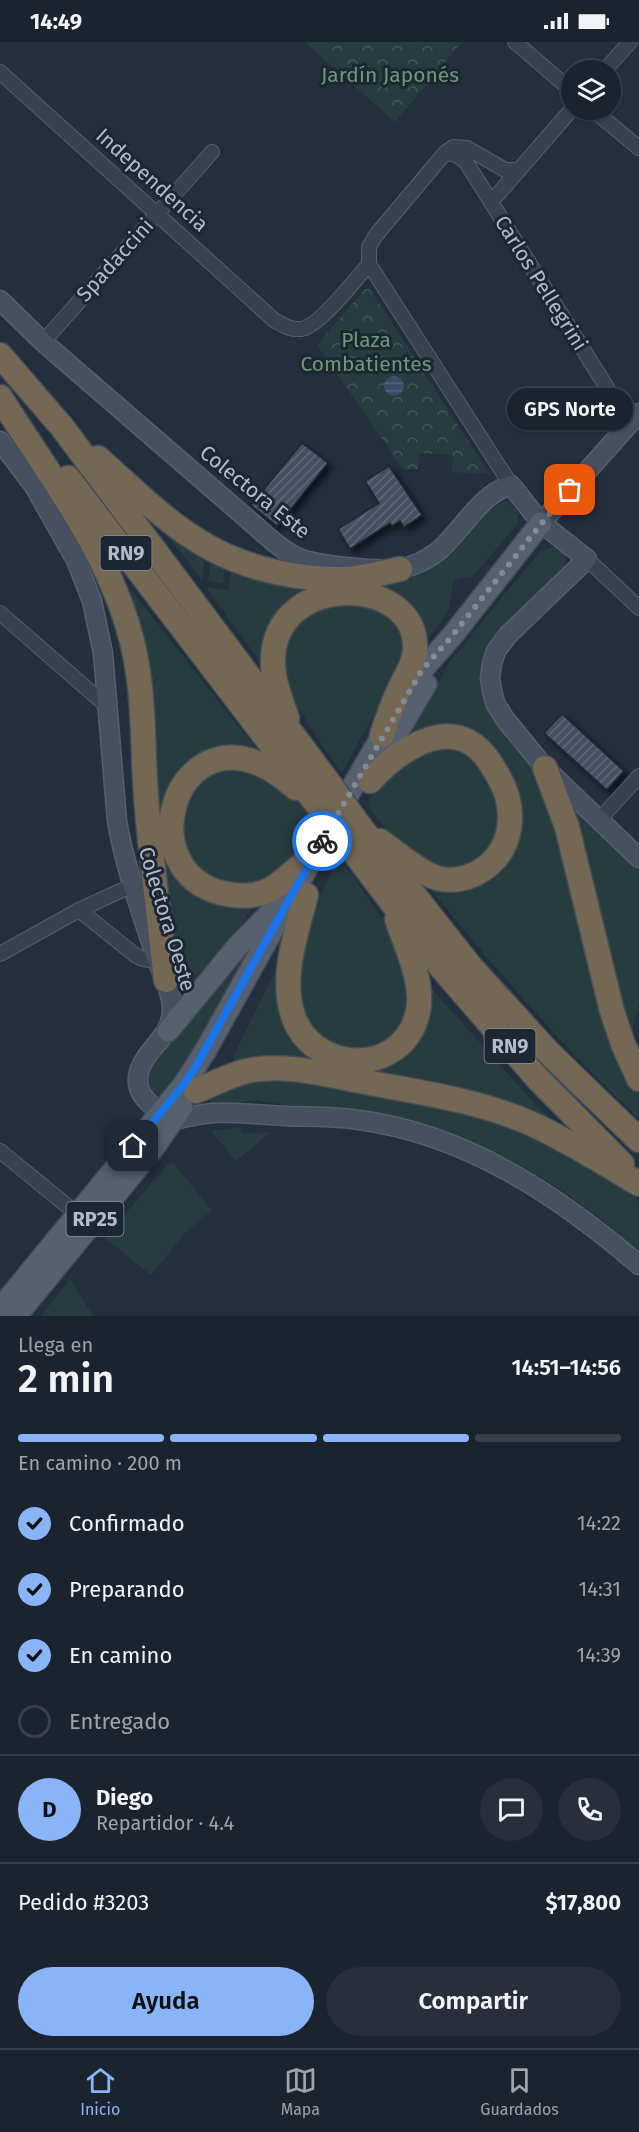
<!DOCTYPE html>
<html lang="es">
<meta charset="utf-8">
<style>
body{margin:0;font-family:"Fira Sans",sans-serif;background:#282f3a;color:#f1f3f6;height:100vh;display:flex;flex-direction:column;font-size:22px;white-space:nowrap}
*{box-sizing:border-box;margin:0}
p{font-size:20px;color:#a0a4aa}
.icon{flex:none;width:33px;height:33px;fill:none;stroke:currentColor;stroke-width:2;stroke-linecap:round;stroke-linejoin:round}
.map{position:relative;height:1274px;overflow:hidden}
.sheet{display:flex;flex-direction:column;background:#1b232e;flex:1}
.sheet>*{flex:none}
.controls{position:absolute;left:561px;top:18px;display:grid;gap:12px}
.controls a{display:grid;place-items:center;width:60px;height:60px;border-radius:50%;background:#1b232e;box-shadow:0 2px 4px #0004,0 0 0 2px #39404a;font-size:30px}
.pin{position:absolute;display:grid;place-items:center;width:51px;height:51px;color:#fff;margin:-26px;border-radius:12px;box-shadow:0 3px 9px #0006}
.courier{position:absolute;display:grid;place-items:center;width:60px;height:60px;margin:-30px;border:4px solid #1a73e8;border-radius:50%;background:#fff;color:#222;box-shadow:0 2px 8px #0007}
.bubble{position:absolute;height:42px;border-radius:21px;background:#1b232e;box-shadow:0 2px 4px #0004,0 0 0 2px #39404a;font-size:20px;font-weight:600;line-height:42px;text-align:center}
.head em{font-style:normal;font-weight:600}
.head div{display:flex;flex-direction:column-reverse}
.head{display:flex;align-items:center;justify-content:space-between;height:102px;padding:0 18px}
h1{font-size:39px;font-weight:600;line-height:45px}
.bar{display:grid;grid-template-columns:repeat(4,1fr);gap:9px 6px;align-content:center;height:72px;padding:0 18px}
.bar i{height:8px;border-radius:4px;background:#39404a}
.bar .active{background:#8ab4f8}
.bar p{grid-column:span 4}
.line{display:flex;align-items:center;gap:15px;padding:0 18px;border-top:2px solid #39404a}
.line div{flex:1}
.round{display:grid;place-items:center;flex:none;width:63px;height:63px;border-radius:32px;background:#282f3a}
ol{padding:0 18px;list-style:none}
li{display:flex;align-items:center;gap:18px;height:66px}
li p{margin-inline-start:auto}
li .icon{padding:6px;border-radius:50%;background:#8ab4f8;color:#111;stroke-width:4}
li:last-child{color:#a0a4aa}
li i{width:33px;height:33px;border:3px solid #39404a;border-radius:50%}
.button{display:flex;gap:12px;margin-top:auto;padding:12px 18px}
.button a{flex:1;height:69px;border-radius:36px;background:#8ab4f8;color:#111;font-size:24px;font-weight:600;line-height:69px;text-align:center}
.button a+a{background:#282f3a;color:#f1f3f6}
.status{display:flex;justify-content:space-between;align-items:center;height:42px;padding:0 30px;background:#1b232e;direction:ltr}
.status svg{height:16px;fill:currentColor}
.tab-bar{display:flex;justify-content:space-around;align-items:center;height:84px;border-top:2px solid #39404a;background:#1b232e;font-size:16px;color:#a0a4aa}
.tab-bar a{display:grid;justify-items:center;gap:3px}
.tab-bar .active{color:#8ab4f8}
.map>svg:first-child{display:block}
</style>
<div class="status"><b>14:49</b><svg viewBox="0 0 49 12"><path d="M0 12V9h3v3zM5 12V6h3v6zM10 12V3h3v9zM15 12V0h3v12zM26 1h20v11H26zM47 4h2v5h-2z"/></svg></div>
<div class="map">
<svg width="639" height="1274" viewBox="0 0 639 1274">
<defs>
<pattern id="forest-crowns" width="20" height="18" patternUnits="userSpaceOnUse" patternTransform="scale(1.5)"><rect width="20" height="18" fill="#263c3f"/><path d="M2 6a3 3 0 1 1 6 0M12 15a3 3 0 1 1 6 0" fill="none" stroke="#435659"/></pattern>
<pattern id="water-rules" width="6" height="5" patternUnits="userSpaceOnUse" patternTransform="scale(1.5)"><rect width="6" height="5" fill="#394c67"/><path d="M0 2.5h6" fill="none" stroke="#53647b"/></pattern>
<pattern id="building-hatch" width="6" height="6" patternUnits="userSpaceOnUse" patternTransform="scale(1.5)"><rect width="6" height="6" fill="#455162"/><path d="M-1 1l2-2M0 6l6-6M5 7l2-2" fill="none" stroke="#5d6877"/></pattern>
<filter id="shadow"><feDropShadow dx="4.5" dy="4.5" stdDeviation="3" flood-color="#0009"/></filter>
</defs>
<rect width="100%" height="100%" fill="#242f3e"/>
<g fill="#263c3f">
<path d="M501 460H507L516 466 518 474 517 483 472 535 460 536 453 540 449 568 422 606C418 593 415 578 409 566 394 538 353 544 327 544L266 628 207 546 228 548 233 521 372 538 479 476Z"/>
<polygon points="149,470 205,509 202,538"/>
<path d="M552 505H557L565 512 567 524 483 623 539 730 639 1045V1077C563 1005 494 925 428 844L510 804 492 709 409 694V690L450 620 501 556 541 509Z"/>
<polygon points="212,513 226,518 223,542 208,539"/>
<polygon points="115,528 259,710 188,724 174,821 245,858 250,868 239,888 214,919 196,933 177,957"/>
<polygon points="326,557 393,569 408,609 342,731 323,705 285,644 283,598 303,568"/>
<polygon points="438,700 482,716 506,791 463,830 429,824 388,790 367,763 386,732"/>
<path d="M216 721 274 737 300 759 316 782C298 817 277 830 244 848L196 832 175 786 176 770Z"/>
<polygon points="564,754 639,825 639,962 630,998"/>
<polygon points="339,814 391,889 415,956 399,994 355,1011 312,995 294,950 314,868"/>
<polygon points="255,901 226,956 166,1053 157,1053 150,1050 146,1036 189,971"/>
<polygon points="281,917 302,997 376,1020 429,944 534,1061 560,1087 237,1022 233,1015"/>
<polygon points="249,1031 478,1066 605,1130 639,1159 639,1210 606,1181 562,1148 518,1122 417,1081 376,1072 347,1068 303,1066 261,1059 212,1061 209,1059 209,1057"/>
<polygon points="241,1085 242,1092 271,1090 236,1119 211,1089"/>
<polygon points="173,1121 212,1168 186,1190 151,1233 105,1196 168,1122"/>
<polygon points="70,1237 93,1274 41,1274"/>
</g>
<g fill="url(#forest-crowns)">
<polygon points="305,0 462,0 395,80"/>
<polygon points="365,247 370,247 487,428 486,432 452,430 453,413 420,411 418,427 403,427 317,303"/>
</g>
<circle fill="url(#water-rules)" cx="394" cy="344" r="10"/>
<g fill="url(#building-hatch)" stroke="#1f2835" stroke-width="1.5" filter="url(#shadow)">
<polygon points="302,401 328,421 277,484 251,463"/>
<polygon points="389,424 422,473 404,485 400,479 392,484 390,481 350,507 338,487 379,461 365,439"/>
<polygon points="562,672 624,729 607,748 544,691"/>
</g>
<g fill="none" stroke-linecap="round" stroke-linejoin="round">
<g stroke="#565f6c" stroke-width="16">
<g id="street">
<polyline points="515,0 572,49"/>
<polyline points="605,28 630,0"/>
<path d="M0 30 274 278C283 283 290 288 301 287 319 285 356 237 369 222V205L376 193 445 111 453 105 467 106 505 128H519"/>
<polyline points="593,68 639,106"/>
<polyline points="445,111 456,113 466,120 629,381"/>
<polyline points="491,160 572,67"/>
<polyline points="369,222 511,443"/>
<polyline points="43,300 212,110"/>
<polyline points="587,517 639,566"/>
<polyline points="0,571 108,665"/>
<polyline points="600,777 639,734"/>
<polyline points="79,868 135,913 143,917 158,919"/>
<polyline points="0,912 79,868 133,843"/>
<polyline points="0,1109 82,1176"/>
</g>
</g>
<g stroke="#565f6c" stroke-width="21">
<g id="secondary">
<path d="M0 258 43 300 251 480C266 493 281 508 299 516 319 524 378 529 399 527 411 525 427 518 437 510 462 490 479 452 511 443L541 481 587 517 508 593 496 609 492 622 490 636 492 648 495 661 505 677 545 726 639 816"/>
<path d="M0 399 34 444 76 518 92 559 103 611 117 779C125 825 141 870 156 915 162 933 173 951 172 971 170 990 157 1000 147 1014 125 1045 146 1062 172 1078 185 1076 199 1072 213 1071 237 1070 262 1073 286 1074 310 1075 335 1074 359 1078 466 1092 559 1154 639 1223"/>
<polyline points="541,481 639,371"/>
</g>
</g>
<g stroke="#414a57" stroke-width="24">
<g id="primary">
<polyline points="408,651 422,628 452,594 541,481"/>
<polyline points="390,703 426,642"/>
<polyline points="168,989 237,905 275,866"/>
<polyline points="0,1267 185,1041 207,1006 337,772 390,680"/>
<polyline points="16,1274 152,1108 182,1065"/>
</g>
</g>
<g stroke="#434c59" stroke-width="27">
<g id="highway">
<polyline points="0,313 62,385 331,744"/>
<path d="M0 355C46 429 103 501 128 585 147 646 141 704 147 766 152 824 160 881 166 938"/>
<path d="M98 416C132 446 165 480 205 503 246 527 298 538 346 537 364 536 382 531 400 527"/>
<polyline points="68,436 316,761"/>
<path d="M287 676C281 658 272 637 273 618 274 529 418 532 415 607 415 621 406 634 400 646 393 661 387 677 382 693"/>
<polyline points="545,726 567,785 612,969 623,1002 639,1037"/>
<path d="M370 739C394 713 439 678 474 703 484 710 491 721 497 732 518 766 515 810 477 831 466 837 450 840 437 836 417 829 397 811 380 799"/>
<path d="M296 746C286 738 275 728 262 723 171 682 133 829 222 851 238 855 257 855 271 847 288 837 303 821 317 808"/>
<polyline points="361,786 470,924 549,1011 639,1098"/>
<polyline points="350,805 440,924 538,1037 622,1122"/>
<path d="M306 853C297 889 281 932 292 970 309 1031 399 1037 417 974 426 943 406 905 397 877"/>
<path d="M196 1049C213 1042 230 1033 247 1029 283 1021 325 1032 360 1039 417 1050 478 1058 532 1082 569 1099 604 1121 639 1142"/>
</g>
</g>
<use href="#street" stroke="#38414e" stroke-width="14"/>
<use href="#secondary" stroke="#465061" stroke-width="18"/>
<use href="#primary" stroke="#56606e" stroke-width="21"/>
<use href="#highway" stroke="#746855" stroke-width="24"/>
<g stroke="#434c59" stroke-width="27" stroke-linecap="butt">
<g id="highway-bridge">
<polyline points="331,744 361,786"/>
<polyline points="316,761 350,805"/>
</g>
</g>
<use href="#highway-bridge" stroke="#746855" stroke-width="24"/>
</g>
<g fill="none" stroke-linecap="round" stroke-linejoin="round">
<polyline stroke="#828b98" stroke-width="6" stroke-dasharray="0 10.8" points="322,799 422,628 452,594 541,482 570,448"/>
<polyline stroke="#1a73e8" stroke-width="8" points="133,1104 185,1041 195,1026 322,799"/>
</g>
<g text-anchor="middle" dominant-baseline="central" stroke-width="6" stroke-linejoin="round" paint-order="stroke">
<g fill="#1d2633" stroke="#878f9c" stroke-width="1.5">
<rect x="100.5" y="494" width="51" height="34" rx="4.5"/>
<rect x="484.5" y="987" width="51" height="34" rx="4.5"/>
<rect x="66.5" y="1160" width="57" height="34" rx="4.5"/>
</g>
<g font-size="20" font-weight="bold" fill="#b4bcc9">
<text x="126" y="511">RN9</text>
<text x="510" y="1004">RN9</text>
<text x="95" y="1177">RP25</text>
</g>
<g font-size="21" fill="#6b9a76" stroke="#1d2633">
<text x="390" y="33">Jardín Japonés</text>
<text x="366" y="298">Plaza<tspan x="366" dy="24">Combatientes</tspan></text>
</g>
<g font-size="21" fill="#b4bcc9" stroke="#1d2633">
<text transform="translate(152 138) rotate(42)">Independencia</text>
<text transform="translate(115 218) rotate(-48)">Spadaccini</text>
<text transform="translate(541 241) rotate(58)">Carlos Pellegrini</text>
<text transform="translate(255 450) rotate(39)">Colectora Este</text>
<text transform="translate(167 877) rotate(73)">Colectora Oeste</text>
</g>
</g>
</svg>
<div class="controls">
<a><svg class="icon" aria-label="layers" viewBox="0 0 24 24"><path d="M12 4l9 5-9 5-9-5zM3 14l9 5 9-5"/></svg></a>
</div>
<div class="pin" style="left:570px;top:448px;background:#ea580c"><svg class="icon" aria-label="bag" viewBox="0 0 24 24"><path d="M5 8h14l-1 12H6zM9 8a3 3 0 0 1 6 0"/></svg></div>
<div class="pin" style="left:133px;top:1104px;background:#1f2937"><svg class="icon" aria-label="home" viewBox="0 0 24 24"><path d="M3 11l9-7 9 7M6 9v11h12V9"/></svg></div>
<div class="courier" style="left:322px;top:799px"><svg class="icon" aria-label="bike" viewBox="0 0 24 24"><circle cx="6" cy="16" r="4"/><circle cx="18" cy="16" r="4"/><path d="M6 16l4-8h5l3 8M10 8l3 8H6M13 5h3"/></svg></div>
<div class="bubble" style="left:507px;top:346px;width:126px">GPS Norte</div>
</div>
<section class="sheet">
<div class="head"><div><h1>2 min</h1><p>Llega en</p></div><em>14:51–14:56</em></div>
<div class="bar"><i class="active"></i><i class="active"></i><i class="active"></i><i></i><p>En camino · 200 m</p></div>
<ol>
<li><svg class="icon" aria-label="check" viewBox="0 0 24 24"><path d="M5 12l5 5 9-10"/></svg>Confirmado<p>14:22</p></li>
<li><svg class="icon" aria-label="check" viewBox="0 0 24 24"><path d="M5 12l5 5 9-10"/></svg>Preparando<p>14:31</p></li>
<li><svg class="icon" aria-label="check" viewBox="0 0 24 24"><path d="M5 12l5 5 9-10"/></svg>En camino<p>14:39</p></li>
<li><i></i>Entregado</li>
</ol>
<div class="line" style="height:108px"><b class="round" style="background:#8ab4f8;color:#111">D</b><div><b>Diego</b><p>Repartidor · 4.4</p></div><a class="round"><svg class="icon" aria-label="chat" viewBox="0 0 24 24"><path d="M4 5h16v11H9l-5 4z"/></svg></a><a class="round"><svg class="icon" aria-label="phone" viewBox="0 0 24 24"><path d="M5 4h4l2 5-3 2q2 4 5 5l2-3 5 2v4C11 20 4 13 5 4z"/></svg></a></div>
<div class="line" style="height:78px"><div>Pedido #3203</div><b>$17,800</b></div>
<div class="button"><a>Ayuda</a><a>Compartir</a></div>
</section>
<nav class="tab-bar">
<a class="active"><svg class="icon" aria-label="home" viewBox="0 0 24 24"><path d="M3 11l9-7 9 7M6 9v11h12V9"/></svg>Inicio</a>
<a><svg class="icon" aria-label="map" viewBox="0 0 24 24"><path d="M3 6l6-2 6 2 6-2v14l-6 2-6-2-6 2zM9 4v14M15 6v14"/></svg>Mapa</a>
<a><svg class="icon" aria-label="saved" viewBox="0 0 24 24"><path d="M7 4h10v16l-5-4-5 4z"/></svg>Guardados</a>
</nav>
